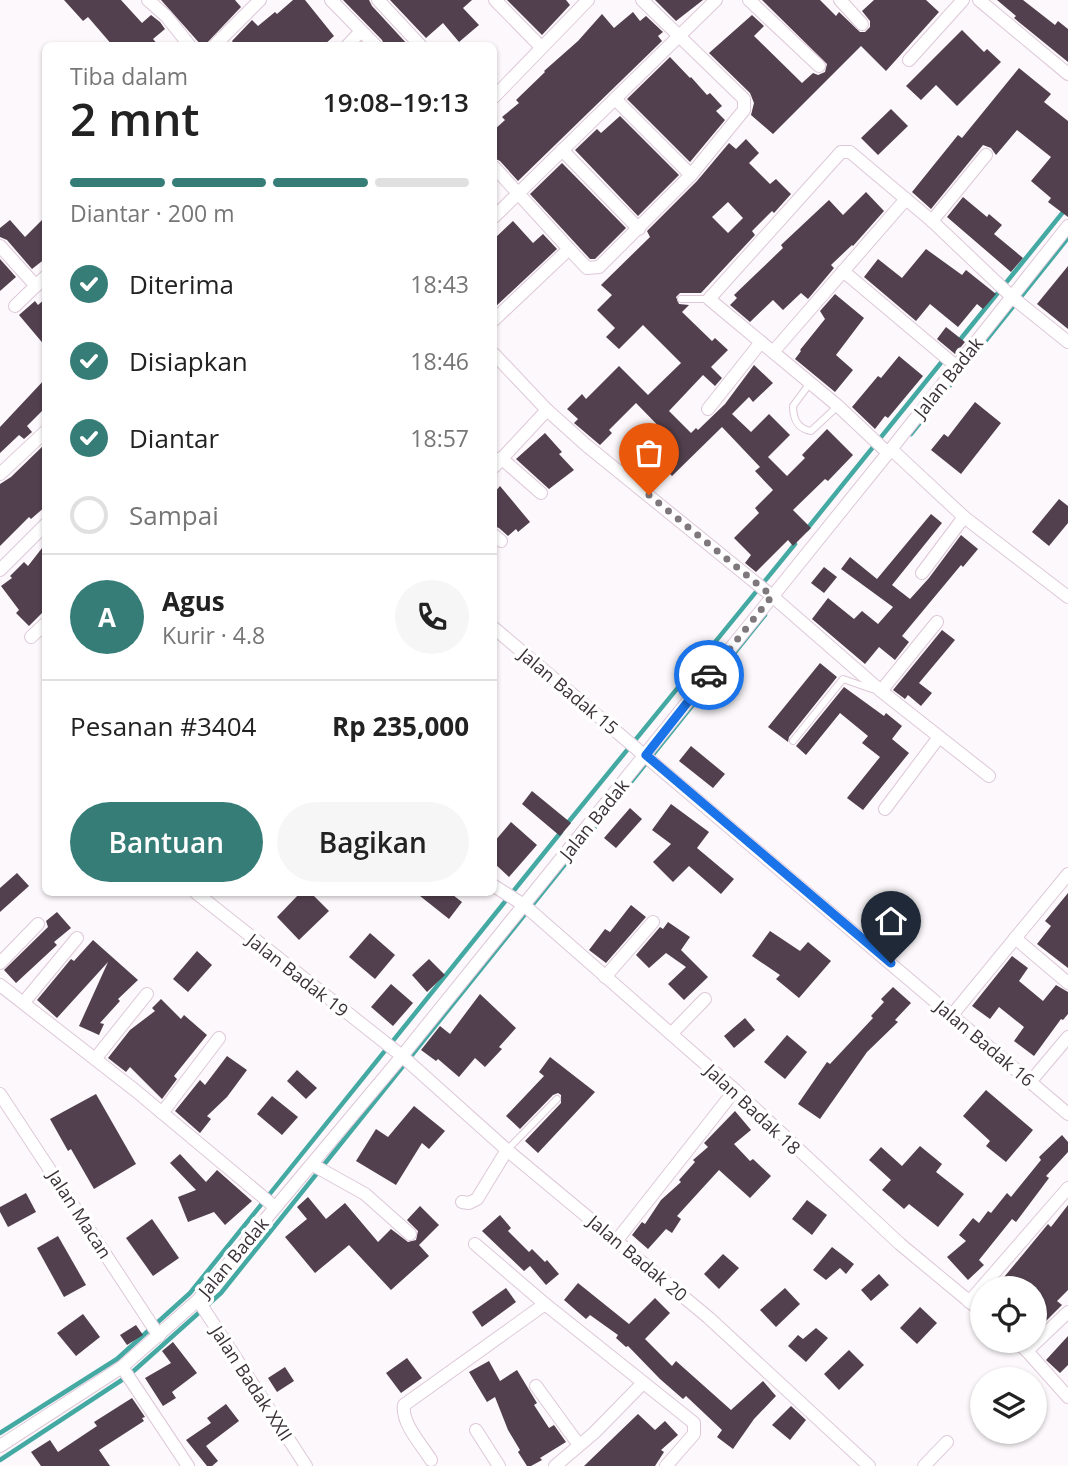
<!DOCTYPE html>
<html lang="id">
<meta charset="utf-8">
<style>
body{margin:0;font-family:"Open Sans",sans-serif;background:#f6f6f6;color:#222;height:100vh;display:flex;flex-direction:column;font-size:26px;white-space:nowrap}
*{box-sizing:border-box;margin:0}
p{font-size:23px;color:#767676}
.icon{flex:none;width:38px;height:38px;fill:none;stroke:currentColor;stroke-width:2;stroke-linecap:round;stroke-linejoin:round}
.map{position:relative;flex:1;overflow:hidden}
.details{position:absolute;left:42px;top:42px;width:455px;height:854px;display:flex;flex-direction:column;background:#fff;border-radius:10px;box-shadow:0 2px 5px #0004}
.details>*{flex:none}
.controls{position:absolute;left:970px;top:1276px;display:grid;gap:14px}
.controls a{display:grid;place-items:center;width:77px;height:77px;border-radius:50%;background:#fff;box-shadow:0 2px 5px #0004;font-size:35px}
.pin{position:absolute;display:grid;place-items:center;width:60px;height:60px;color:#fff;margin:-72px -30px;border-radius:50% 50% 50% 0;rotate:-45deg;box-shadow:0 0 7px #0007}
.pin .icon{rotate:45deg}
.courier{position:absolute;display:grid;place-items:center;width:70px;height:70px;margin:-35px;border:5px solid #1a73e8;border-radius:50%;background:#fff;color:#222;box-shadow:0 2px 9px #0007}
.head em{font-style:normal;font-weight:600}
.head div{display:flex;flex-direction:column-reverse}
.head{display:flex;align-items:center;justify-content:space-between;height:119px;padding:0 28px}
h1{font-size:46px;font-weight:600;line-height:52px}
.bar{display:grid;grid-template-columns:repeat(4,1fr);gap:10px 7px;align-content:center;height:84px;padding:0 28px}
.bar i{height:9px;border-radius:5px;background:#e0e0e0}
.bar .selected{background:#367d77}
.bar p{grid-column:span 4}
.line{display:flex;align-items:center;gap:18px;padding:0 28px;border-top:2px solid #e0e0e0}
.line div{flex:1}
.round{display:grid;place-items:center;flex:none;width:74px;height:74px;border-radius:37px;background:#f6f6f6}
ol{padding:0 28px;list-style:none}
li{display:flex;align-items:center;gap:21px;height:77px}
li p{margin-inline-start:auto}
li .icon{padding:7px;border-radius:50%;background:#367d77;color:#fff;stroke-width:4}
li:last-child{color:#767676}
li i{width:38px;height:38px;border:4px solid #e0e0e0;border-radius:50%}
.cta{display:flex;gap:14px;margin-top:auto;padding:14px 28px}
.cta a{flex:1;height:80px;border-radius:42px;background:#367d77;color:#fff;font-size:28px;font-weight:600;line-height:80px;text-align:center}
.cta a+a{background:#f6f6f6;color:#222}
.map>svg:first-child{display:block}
</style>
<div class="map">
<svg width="1068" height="1466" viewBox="0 0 1068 1466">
<rect width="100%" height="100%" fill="#fcf8fb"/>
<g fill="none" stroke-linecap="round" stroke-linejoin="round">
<g stroke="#45a9a3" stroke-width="4.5">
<polyline points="959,341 1068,206"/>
<polyline points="911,434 1068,238"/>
<polyline points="807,529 944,359"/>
<polyline points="566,825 795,544"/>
<polyline points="0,1433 117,1359 190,1293 561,832"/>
<polyline points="0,1460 128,1376 221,1293 765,615"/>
</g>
</g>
<g fill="#52404e" fill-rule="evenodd">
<polygon points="64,0 121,0 142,23 151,15 160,22 165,29 153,39 159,46 113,46 88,17 83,21"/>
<polygon points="161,0 235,0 241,7 205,45 202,46"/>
<polygon points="293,0 305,0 334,36 323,46 236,46 232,41 252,20 258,26 275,12 277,14"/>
<polygon points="343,0 369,0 372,6 409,46 385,46 382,40"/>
<polygon points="390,0 472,0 463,8 479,25 459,42 443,23 426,38"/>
<polygon points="507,0 566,0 570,5 542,35"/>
<polygon points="655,0 703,0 676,21"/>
<polygon points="762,0 820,0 836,16 839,12 860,32 865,32 870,27 870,21 862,11 874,0 926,0 939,12 886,71 861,46 773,134 751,115 754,103 750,93 709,53 752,15 764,26 754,36 802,83 813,73 818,75 825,72 827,64"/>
<polygon points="997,0 1023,0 1055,25 1058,21 1068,29 1068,62 1014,18 1016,16"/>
<polygon points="633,12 640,21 646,16 663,32 658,36 662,41 518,181 500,161 494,158 494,130 505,120 502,117 519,103 516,100 545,72 544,71 578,41 602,14 614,28"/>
<polygon points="962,30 984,52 987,49 1001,62 957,106 936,85 921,100 906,86"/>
<polygon points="670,57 690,78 691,77 707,95 710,93 722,106 716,111 725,120 690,162 627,99"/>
<polygon points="1019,68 1051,94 1044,102 1068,121 1068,217 1048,202 1051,198 1031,181 1051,157 1017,130 996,155 991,148 983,145 931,209 912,192 958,135 962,138"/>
<polygon points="891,109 908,126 878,155 861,138"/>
<polygon points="620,116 679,175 638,216 575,150 597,129 601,133"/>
<path d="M746 139 759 153 749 163 770 184 776 179 791 194 774 213 772 211 752 231 755 235 701 293H680L676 297 679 304 689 305 682 312 712 341 715 338 728 350 711 367 722 378 715 386 703 375 669 411 691 433 696 428 698 430 725 404 754 365 773 383 753 402 749 397 732 414 751 432 769 414 790 435 768 457 787 476 805 458 802 455 827 429 853 455 828 481 825 479 793 510 811 528 793 546 788 540 756 572 745 563 751 555 734 538 759 513 755 508 773 490 755 471 760 467 722 427 672 476 660 463 678 446 636 403 609 430 612 433 600 445 574 423 578 419 567 409 582 394 586 399 619 366 648 395 681 363 643 325 619 349 606 337 615 328 597 310 612 295 601 285 650 237 647 231 697 181 729 143 736 149ZM728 202 743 218 728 233 712 217Z"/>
<polygon points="562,163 626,228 595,259 590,259 530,194"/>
<polygon points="866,192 884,211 853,246 852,245 831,265 834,268 808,299 801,293 783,310 773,300 750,322 730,305 737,298 734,295 783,248 781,245 829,200 843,215"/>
<polygon points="963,197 987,217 989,214 1002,225 994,234 1023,258 1011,272 947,217"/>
<polygon points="46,216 46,258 32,269 7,240 0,237 0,228 10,220 25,237"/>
<polygon points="513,221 533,243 543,234 557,249 494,308 494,239"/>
<polygon points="926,249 962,275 966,270 996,294 983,309 977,304 958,327 930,304 916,321 864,277 878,259 902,278"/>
<polygon points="0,259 16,277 0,291"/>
<polygon points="1068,266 1068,329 1037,304"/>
<polygon points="835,294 864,318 836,355 853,370 835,392 795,359 801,351 800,350 825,319 820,311"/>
<polygon points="46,298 46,347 19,315 35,301 38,305"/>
<polygon points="946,327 965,342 955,354 937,339"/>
<polygon points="899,356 923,376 888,418 885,416 875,429 852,407 878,376 881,378"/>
<polygon points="46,378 46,407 27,426 32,432 24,439 19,435 0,453 0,427"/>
<polygon points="975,402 1001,423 961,474 931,450 944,434 948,437"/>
<polygon points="545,433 562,452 559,454 574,470 549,489 516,459"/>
<polygon points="46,443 46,506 31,519 29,517 0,546 0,484 11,477"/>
<polygon points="500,486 530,522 518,532 516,529 508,536 499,528 494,526 494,493"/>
<polygon points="1059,499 1068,506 1068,523 1049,546 1032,532"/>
<polygon points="931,514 942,523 892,585 910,599 929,578 961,535 978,549 963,567 961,565 902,636 909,642 895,660 879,647 865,664 812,619 828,598 854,619 862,611 878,624 893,607 841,569 850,557 877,579"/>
<polygon points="46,543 46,609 29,626 16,613 19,610 1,586 12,578 10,576 24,562 28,566"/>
<polygon points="824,567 837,577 824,593 811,583"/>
<polygon points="942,630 955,640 919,683 932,693 921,706 908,695 905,699 893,690"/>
<polygon points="820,663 837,677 789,737 788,742 768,727"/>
<polygon points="844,687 884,716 886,713 902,726 892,739 909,753 863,810 847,798 880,757 862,743 868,736 840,713 806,755 796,746"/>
<polygon points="691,746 725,774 713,788 679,761"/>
<polygon points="532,791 571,823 560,836 522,804"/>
<polygon points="671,804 709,832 697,848 734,879 721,894 689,866 673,882 653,862 671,844 652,830"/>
<polygon points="630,808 642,819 616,848 604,838"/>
<polygon points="511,822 537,845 509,877 494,863 494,842"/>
<polygon points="17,873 29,886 0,912 0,888"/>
<polygon points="301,892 310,892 329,911 299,940 277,917"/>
<polygon points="415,892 449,892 462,902 449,919"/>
<polygon points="1068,893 1068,968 1037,944 1051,926 1045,921"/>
<polygon points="631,905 646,917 606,963 589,950 605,929 610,932"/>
<polygon points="57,912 71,928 54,942 57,945 16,983 4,970 48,927 46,921"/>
<polygon points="668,922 690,937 681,950 708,977 684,1000 668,984 686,967 666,953 649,968 636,955 660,927 663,929"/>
<polygon points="770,931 800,951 808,942 831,961 799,998 776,979 780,975 752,956"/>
<polygon points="370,933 395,955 375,979 349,957"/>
<polygon points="93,940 138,980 118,999 120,1001 100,1023 104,1024 99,1035 79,1026 108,962 57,1018 37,1000 71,959 74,961"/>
<polygon points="197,951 212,965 188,992 173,979"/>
<polygon points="1012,956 1028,968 1019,981 1043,1001 1056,985 1068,992 1068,1014 1063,1020 1061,1019 1034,1056 1014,1041 1024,1027 999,1007 990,1019 972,1006"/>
<polygon points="429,959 445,975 427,992 412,975"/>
<polygon points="391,984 413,1003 393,1026 371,1007"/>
<polygon points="893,987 911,1003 895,1020 898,1022 867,1052 820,1119 798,1104 827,1062 830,1064 873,1018 871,1016 884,1002 881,999"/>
<polygon points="480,994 516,1028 499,1047 502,1049 485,1067 475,1058 459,1077 438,1059 436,1061 421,1050 440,1026 450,1034"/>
<polygon points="161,999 181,1019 184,1015 207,1035 174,1076 177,1079 162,1099 130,1067 126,1072 108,1058 130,1030 155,1011 152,1008"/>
<polygon points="745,1018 755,1030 734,1048 724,1036"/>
<polygon points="787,1035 807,1052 785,1079 764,1062"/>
<polygon points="227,1056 247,1070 227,1097 207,1116 211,1119 200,1133 175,1111 200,1080 205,1085"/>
<polygon points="550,1057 595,1092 538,1153 525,1141 561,1103 561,1095 558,1093 553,1095 520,1129 506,1116 544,1076 539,1072"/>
<polygon points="297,1070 317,1088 306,1099 287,1081"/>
<polygon points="986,1090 1033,1130 1006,1162 986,1146 990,1141 963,1116"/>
<polygon points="96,1094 136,1164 94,1189 71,1149 68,1151 50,1119"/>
<polygon points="272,1096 298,1117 282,1135 257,1114"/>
<polygon points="414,1106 445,1131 429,1149 422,1143 396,1185 356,1161 376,1129 388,1137"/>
<polygon points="735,1111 751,1130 734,1144 750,1161 753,1159 771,1176 750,1198 719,1170 677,1216 681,1219 672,1233 666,1229 648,1249 632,1235 642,1222 645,1224 661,1200 681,1182 679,1180 695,1162 693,1160 708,1147 704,1143"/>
<polygon points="1062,1135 1068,1142 1068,1152 1046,1176 1049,1178 1016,1222 1012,1219 979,1260 984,1265 968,1280 947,1257 966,1241 959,1235 973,1218 979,1223 988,1211 991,1213 1007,1193 1011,1197 1041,1160 1039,1157"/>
<polygon points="920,1146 942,1164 936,1172 964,1194 938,1227 909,1204 904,1209 882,1190 891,1180 869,1160 881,1147 902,1166"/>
<polygon points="180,1154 206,1182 217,1170 252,1201 225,1225 214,1212 188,1222 178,1197 196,1190 170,1163"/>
<polygon points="26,1193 36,1212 8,1227 0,1212 0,1207"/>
<polygon points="308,1197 326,1219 345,1203 378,1242 391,1229 408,1242 416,1240 418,1231 407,1220 420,1206 439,1225 419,1245 429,1256 391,1290 349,1245 315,1273 285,1237 307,1219 297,1207"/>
<polygon points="807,1200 827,1215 812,1235 792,1219"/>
<polygon points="1068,1205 1068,1290 1057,1301 1062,1305 1044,1323 1034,1315 1034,1288 995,1288 1048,1224 1051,1227"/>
<polygon points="500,1215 511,1228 508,1231 529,1252 532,1249 545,1262 547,1260 559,1274 546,1285 530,1266 524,1271 482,1231"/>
<polygon points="152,1219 179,1258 153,1276 126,1238"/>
<polygon points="58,1236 86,1285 64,1297 37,1248"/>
<polygon points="832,1247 854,1264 846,1274 840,1268 826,1280 813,1270"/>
<polygon points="723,1254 739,1268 719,1289 704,1274"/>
<polygon points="879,1274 889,1285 871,1301 861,1290"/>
<polygon points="578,1283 629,1324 655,1298 670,1313 645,1339 672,1366 676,1361 731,1410 763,1381 776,1396 754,1419 733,1449 717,1437 722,1430 686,1396 683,1399 660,1379 628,1346 626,1347 616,1338 618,1335 590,1315 586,1319 564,1300"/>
<polygon points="506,1288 516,1302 482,1327 472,1312"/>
<polygon points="785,1288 800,1304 776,1327 760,1310"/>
<polygon points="920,1307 937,1323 917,1344 900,1328"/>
<polygon points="83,1314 100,1337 76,1356 57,1333"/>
<polygon points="136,1325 143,1335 127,1345 120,1335"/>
<polygon points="816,1328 828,1338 806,1362 788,1346 798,1335 803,1339"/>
<polygon points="1068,1336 1068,1365 1060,1373 1046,1360"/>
<polygon points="173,1342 197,1373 172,1392 176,1398 163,1406 145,1378 171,1363 162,1351"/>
<polygon points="849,1350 864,1365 839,1390 824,1374"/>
<polygon points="407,1358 422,1378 401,1393 386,1373"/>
<polygon points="489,1361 500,1381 517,1370 537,1403 534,1405 549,1428 554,1425 566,1442 540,1458 542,1460 531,1466 527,1466 518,1452 520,1450 508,1430 495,1397 487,1402 469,1372"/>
<polygon points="285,1367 294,1381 277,1392 268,1378"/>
<polygon points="132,1398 145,1417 142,1418 144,1421 99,1450 110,1466 41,1466 31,1452 50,1440 58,1452 97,1426 94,1422"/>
<polygon points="226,1404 239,1421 206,1446 218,1461 212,1466 207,1466 186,1440 211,1423 207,1418"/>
<polygon points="791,1406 806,1420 790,1440 772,1425"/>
<polygon points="638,1414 655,1430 665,1421 678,1435 661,1450 664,1452 655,1466 584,1466"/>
</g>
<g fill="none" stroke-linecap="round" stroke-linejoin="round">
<g stroke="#dec8d8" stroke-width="8">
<g id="lane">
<polyline points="681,299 709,299"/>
<path d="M810 383 793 406C793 419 798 429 811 431L838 406"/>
<polyline points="793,741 843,679 872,689"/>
<polyline points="507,1150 557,1099"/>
</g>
</g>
<g stroke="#dec8d8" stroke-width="14">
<g id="street">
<polyline points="148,0 166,16 190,46"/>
<polyline points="331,0 376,46"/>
<polyline points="378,0 421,46"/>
<polyline points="495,0 541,47"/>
<polyline points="749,0 819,66"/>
<polyline points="840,0 862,24"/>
<polyline points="979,0 1068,74"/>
<polyline points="214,46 260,0"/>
<polyline points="347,46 361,31"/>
<polyline points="909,60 963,0"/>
<polyline points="494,97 588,0"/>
<polyline points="615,99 691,175"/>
<polyline points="562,150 639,229"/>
<polyline points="494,167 569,249"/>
<polyline points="494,217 716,0"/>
<polyline points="932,221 986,155"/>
<polyline points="0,246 36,286"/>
<polyline points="843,271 956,366"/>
<polyline points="15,306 46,276"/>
<polyline points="494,320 569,249 587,268 599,267 691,175 744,110 744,99 642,0"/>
<polyline points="773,352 906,199"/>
<polyline points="494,354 547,410 586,445 772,596 881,691 937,622"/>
<polyline points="708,409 761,342"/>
<polyline points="891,449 964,517 922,573"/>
<polyline points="888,453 838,406 709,299 841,152 850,152 932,221 1012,297 1068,342"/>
<polyline points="501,458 541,493"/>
<polyline points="494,467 547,410"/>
<polyline points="0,474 46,431"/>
<polyline points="964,517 1068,597"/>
<polyline points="494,535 501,541"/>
<polyline points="0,570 46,524"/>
<polyline points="494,628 1068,1114"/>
<polyline points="31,637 46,623"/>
<polyline points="881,691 989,776"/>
<polyline points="885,809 939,737"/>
<polyline points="494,886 524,905 735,1090 900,1244 982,1312"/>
<polyline points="195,892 402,1056 507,1150 709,1318 869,1466"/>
<polyline points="1015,938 1068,983"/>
<polyline points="0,963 38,924"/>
<polyline points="605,977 653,922"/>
<polyline points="0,985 136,1091 275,1207"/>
<polyline points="24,1002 77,938"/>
<polyline points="952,1015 1068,874"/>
<polyline points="671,1034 705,999"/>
<polyline points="95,1059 147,994"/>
<polyline points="1031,1081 1068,1037"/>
<polyline points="0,1094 159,1336"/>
<polyline points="162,1113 219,1038"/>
<polyline points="313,1165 365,1194 410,1234"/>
<polyline points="462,1202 469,1203 477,1199 507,1150"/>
<polyline points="617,1240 735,1090"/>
<polyline points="475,1244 545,1304 694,1423 694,1434 666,1466"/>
<polyline points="198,1300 306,1466"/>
<polyline points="969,1302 1068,1188"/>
<polyline points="1014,1340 1027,1351 1068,1312"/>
<polyline points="1027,1351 1068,1397"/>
<polyline points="122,1367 188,1466"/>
<polyline points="536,1386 579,1445"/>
<polyline points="476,1430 499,1466"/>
<polyline points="0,1446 122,1367 198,1300 402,1056 888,453 1068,226"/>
<path d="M431 1460C422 1445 401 1423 404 1405L545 1304"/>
<polyline points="555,1466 594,1433 643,1383"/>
<polyline points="924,1466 947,1442"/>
</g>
</g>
<use href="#lane" stroke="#fff" stroke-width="6"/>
<use href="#street" stroke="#fff" stroke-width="12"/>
</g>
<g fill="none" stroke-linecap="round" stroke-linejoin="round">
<polyline stroke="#7e777c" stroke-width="7" stroke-dasharray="0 12.6" points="649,495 772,596 709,675"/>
<polyline stroke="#1a73e8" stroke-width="9" points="709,675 646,755 891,963"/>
</g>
<g text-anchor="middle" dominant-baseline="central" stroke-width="7" stroke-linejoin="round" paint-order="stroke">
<g font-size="18" fill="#3a3137" stroke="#fff">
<text transform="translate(948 377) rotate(-51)">Jalan Badak</text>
<text transform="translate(569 691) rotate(40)">Jalan Badak 15</text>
<text transform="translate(594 819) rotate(-51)">Jalan Badak</text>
<text transform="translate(298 975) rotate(38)">Jalan Badak 19</text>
<text transform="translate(985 1043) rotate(40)">Jalan Badak 16</text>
<text transform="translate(753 1109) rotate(43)">Jalan Badak 18</text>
<text transform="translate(80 1214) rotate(57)">Jalan Macan</text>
<text transform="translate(233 1257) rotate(-50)">Jalan Badak</text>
<text transform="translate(638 1258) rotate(40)">Jalan Badak 20</text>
<text transform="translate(252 1383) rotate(57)">Jalan Badak XXII</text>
</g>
</g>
</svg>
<div class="controls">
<a><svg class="icon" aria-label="locate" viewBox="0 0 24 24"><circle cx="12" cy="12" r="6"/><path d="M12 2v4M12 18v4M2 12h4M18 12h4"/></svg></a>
<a><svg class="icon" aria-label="layers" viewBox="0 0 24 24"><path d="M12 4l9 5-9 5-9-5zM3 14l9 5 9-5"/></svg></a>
</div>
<div class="pin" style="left:649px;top:495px;background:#ea580c"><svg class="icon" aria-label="bag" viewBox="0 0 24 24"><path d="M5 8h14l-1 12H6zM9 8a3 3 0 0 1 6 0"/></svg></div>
<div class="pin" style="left:891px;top:963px;background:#1f2937"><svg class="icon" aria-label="home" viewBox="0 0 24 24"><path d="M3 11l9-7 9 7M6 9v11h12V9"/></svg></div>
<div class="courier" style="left:709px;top:675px"><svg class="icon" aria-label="car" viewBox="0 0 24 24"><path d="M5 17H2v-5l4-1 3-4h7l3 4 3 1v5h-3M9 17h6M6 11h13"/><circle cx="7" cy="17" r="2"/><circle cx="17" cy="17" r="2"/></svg></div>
<section class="details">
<div class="head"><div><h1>2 mnt</h1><p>Tiba dalam</p></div><em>19:08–19:13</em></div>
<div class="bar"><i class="selected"></i><i class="selected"></i><i class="selected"></i><i></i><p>Diantar · 200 m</p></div>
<ol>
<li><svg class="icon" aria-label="check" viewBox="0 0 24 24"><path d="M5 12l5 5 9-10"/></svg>Diterima<p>18:43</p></li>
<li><svg class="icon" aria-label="check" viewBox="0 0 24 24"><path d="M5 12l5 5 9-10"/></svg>Disiapkan<p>18:46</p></li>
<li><svg class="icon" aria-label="check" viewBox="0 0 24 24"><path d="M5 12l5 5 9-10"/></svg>Diantar<p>18:57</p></li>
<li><i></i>Sampai</li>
</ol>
<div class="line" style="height:126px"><b class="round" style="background:#367d77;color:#fff">A</b><div><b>Agus</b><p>Kurir · 4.8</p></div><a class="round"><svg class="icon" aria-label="phone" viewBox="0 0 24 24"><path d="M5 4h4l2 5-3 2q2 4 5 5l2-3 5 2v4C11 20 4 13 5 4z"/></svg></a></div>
<div class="line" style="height:91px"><div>Pesanan #3404</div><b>Rp 235,000</b></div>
<div class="cta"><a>Bantuan</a><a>Bagikan</a></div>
</section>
</div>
